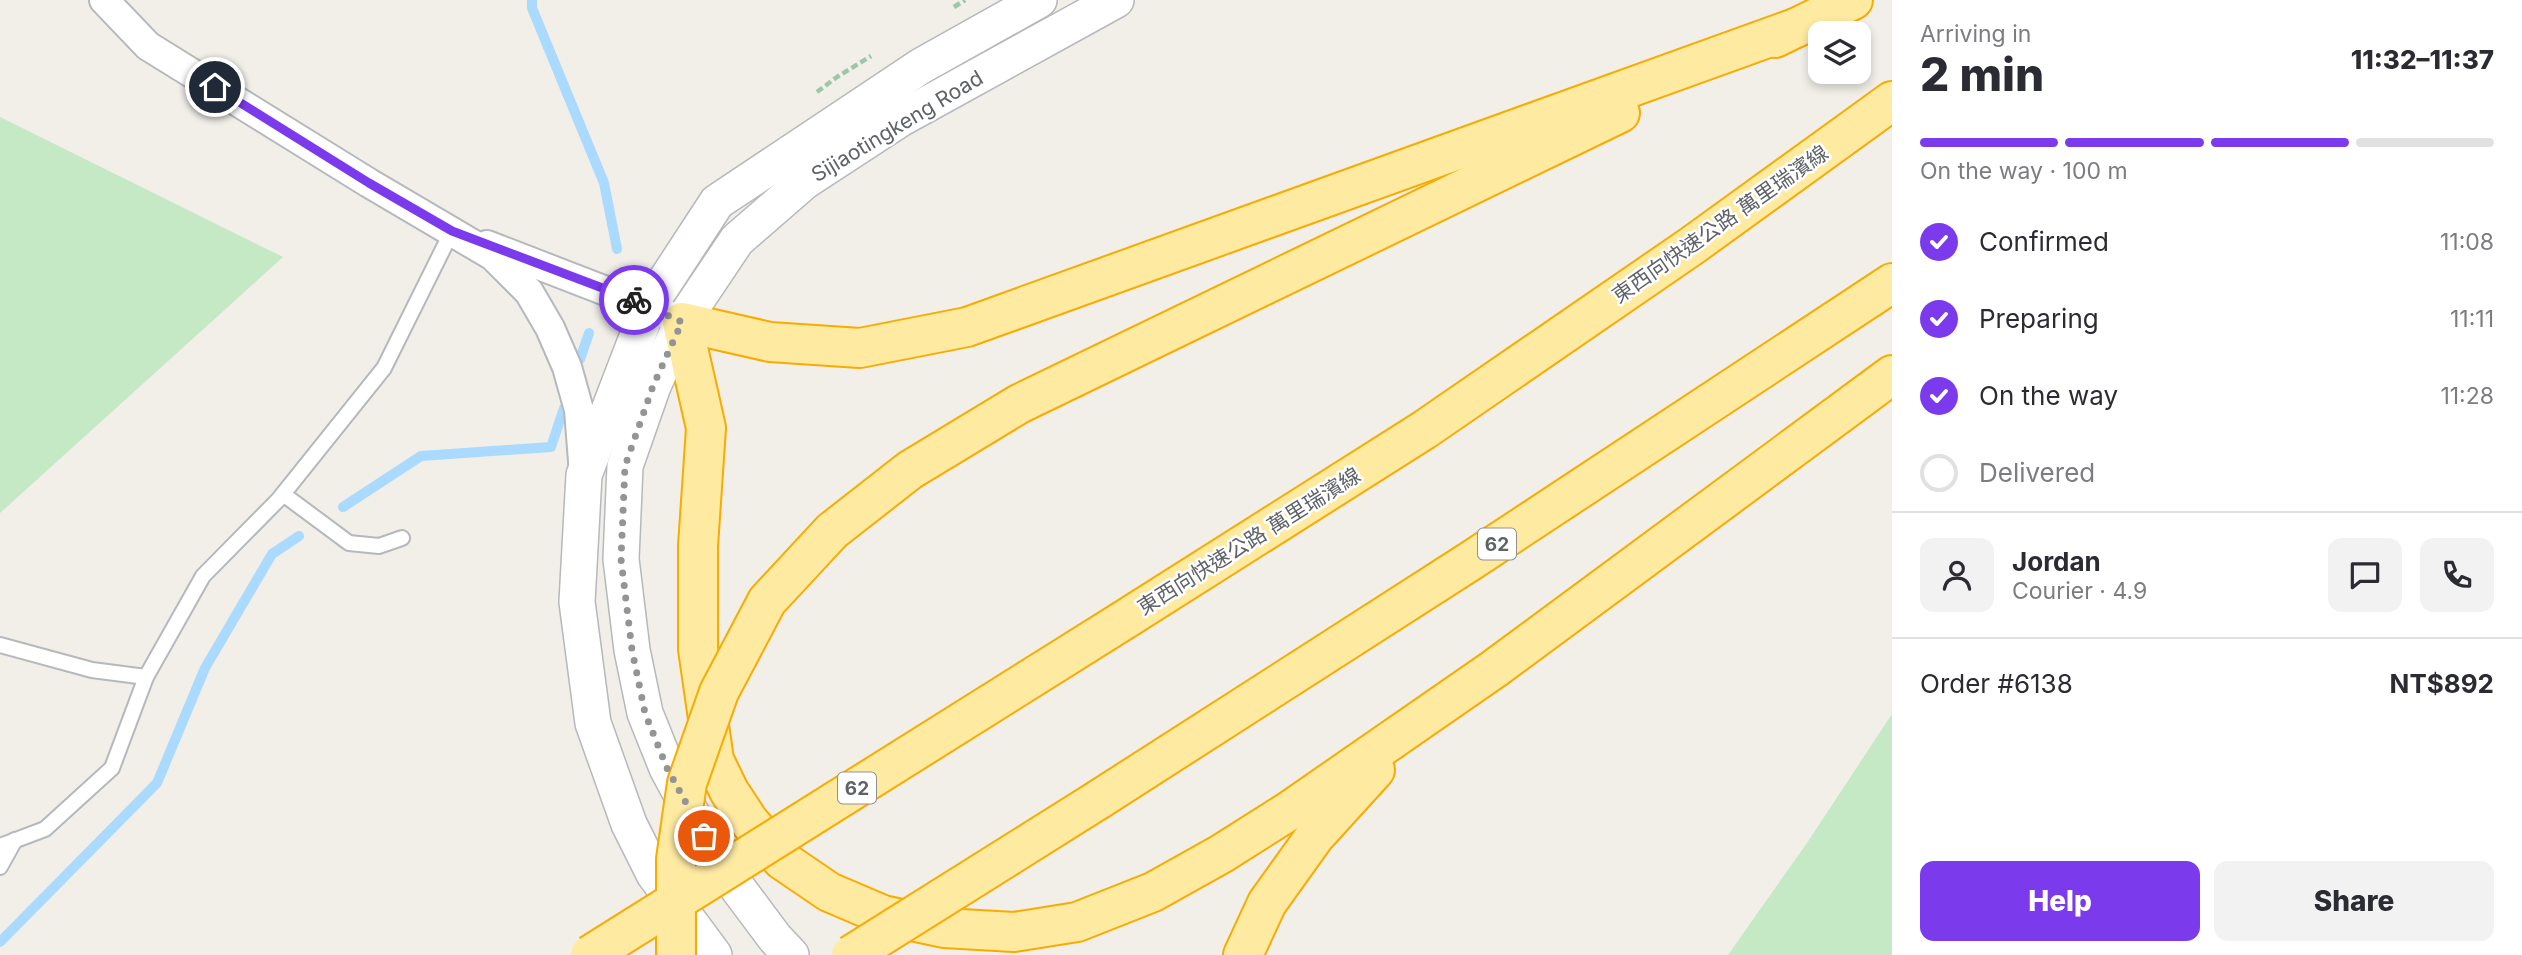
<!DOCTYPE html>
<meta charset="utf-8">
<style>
body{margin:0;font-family:Inter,"Noto Sans TC",sans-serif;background:#f2f2f3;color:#2b2b33;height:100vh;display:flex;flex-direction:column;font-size:26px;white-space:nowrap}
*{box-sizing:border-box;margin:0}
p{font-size:23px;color:#7c7c81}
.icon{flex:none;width:38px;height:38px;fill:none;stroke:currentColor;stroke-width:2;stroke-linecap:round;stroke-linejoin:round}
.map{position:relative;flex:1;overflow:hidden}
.side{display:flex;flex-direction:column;background:#fff;width:630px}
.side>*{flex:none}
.buttons{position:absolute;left:1808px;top:21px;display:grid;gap:14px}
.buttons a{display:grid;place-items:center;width:63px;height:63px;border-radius:14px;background:#fff;box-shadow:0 4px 10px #0003;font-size:35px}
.pin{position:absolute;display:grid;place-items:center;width:60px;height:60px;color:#fff;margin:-30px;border:4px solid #fff;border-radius:50%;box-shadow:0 2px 7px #0007}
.courier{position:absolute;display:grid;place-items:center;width:70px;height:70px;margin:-35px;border:5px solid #7c3aed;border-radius:50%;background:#fff;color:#222;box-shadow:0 2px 9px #0007}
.summary em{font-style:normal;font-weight:800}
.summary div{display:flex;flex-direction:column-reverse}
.summary{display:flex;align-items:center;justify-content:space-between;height:119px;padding:0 28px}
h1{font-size:46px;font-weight:800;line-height:52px}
.bar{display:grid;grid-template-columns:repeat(4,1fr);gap:10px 7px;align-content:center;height:84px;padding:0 28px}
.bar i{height:9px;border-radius:5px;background:#e1e1e2}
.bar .on{background:#7c3aed}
.bar p{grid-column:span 4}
.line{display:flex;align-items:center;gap:18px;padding:0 28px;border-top:2px solid #e1e1e2}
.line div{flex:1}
.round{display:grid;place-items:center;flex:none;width:74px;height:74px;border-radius:14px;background:#f2f2f3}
ol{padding:0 28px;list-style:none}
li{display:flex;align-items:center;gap:21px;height:77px}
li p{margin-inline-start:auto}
li .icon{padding:7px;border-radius:50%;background:#7c3aed;color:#fff;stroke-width:4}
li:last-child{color:#7c7c81}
li i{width:38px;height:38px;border:4px solid #e1e1e2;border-radius:50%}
.primary-button{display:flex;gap:14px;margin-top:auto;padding:14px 28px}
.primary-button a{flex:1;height:80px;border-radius:14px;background:#7c3aed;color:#fff;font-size:28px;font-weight:800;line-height:80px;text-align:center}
.primary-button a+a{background:#f2f2f3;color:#2b2b33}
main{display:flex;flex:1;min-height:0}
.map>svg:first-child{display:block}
</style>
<main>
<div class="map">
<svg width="1892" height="955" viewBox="0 0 1892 955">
<rect width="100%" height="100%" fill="#f1efe8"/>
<g fill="#c5e8c5">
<polygon points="0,117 283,257 0,513"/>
<polygon points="1892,714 1892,955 1728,955 1807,843"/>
</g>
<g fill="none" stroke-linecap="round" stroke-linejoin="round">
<g stroke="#aadaff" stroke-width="10">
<polyline points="532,0 532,8 604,183 617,249"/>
<polyline points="580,359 589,333"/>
<polyline points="343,507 421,456 551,447 564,408"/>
<polyline points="0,942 157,783 205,668 272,554 299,536"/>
</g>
<g stroke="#b5b8bc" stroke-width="18">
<g id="service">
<polyline points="283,494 349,543 379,546 402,538"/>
<polyline points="0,645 92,670 146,677"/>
<polyline points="0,846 45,829 112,768 146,677 203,576 279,499 384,368 452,231"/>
<polyline points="0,867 15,840"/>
</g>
</g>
<g stroke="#b5b8bc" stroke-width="32">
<g id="minor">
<polyline points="104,0 148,46 369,183 493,256 529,292 550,328 567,367 579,410 584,474"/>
<polyline points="487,245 668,315"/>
</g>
</g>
<g stroke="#b5b8bc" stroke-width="38">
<g id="tertiary">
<polyline points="714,955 654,874 629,824 593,723 577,602 584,475 649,306 717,202 921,66 1039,0"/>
<polyline points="791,955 775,938 716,859 667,768 645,713 632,650 621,559 625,466 653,386 682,322 737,240 805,181 900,119 1116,0"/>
</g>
</g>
<g stroke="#f9ab00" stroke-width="42">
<g id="trunk">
<polyline points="1798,27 967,327 860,348 770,342 682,322 706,428 698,546 698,649 714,760 729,791 748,820 782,860 829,892 883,915 944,928 1014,932 1077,922 1153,892 1221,854 1289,811 1494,669 1892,375"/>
<polyline points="1775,38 1853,0"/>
<polyline points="832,531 910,470 1019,404 1620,113"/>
<polyline points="1124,620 1424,430 1693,245 1892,101"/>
<polyline points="1098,800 1472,560 1892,283"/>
<polyline points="1243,955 1267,903 1315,836 1375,770"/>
</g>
</g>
<g stroke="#9cc7a9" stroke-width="4.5" stroke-dasharray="7 3.5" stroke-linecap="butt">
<polyline points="954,7 965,0"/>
<polyline points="817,92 837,77 871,56"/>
</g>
<use href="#service" stroke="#fff" stroke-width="14"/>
<use href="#minor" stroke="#fff" stroke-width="28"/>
<use href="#tertiary" stroke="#fff" stroke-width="35"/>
<use href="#trunk" stroke="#feeaa1" stroke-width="38"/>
<g stroke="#f9ab00" stroke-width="42" stroke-linecap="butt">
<g id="trunk-bridge">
<polyline points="590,955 1124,620"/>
<polyline points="676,955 676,859 687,783 719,692 767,601 832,531"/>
<polyline points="851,955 1098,800"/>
</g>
</g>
<use href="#trunk-bridge" stroke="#feeaa1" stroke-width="38"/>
</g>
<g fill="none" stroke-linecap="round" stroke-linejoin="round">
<polyline stroke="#929495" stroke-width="7" stroke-dasharray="0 12.6" points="634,300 682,322 653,386 625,466 621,559 632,650 645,713 667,768 704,836"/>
<polyline stroke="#7c3aed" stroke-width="9" points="215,87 369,183 452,231 634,300"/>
</g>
<g text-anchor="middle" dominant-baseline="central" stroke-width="5" stroke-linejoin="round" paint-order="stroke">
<g fill="#fff" stroke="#8f9295" stroke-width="2">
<rect x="1478" y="528.5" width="38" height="31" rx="5"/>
<rect x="838" y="772.5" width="38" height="31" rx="5"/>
</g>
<g font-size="19" font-weight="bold" fill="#5f6368">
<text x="1497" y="544">62</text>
<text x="857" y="788">62</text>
</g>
<g font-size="21" fill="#5f6368" stroke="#fff">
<text transform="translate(897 126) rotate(-31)">Sijiaotingkeng Road</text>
<text transform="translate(1720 224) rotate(-35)">東西向快速公路 萬里瑞濱線</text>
<text transform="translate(1249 541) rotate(-32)">東西向快速公路 萬里瑞濱線</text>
</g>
</g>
</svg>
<div class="buttons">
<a><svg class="icon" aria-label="layers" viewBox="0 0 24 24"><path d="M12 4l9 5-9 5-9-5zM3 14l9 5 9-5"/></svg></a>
</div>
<div class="pin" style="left:704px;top:836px;background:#ea580c"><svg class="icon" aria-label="bag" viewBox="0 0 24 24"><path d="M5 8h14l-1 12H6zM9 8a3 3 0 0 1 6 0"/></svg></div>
<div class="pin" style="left:215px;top:87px;background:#1f2937"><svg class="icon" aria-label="home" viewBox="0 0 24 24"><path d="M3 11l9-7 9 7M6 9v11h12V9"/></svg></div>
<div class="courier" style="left:634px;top:300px"><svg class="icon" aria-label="bike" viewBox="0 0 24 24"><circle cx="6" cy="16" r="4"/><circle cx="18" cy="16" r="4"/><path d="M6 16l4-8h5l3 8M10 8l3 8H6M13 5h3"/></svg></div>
</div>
<section class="side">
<div class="summary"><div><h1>2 min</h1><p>Arriving in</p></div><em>11:32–11:37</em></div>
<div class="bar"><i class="on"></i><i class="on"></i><i class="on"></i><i></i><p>On the way · 100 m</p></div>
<ol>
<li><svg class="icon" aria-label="check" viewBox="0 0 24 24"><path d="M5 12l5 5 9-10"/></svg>Confirmed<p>11:08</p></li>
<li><svg class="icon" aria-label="check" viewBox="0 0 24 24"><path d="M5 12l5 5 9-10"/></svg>Preparing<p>11:11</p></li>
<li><svg class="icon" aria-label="check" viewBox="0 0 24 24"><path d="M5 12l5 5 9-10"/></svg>On the way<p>11:28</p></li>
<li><i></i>Delivered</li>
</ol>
<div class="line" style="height:126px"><a class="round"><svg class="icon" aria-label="person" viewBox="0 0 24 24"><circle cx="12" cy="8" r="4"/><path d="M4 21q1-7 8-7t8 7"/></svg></a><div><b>Jordan</b><p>Courier · 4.9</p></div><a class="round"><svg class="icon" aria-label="chat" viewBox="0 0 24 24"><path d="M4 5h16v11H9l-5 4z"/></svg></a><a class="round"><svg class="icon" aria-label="phone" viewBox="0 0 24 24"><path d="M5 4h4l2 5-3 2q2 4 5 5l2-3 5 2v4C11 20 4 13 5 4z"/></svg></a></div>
<div class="line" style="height:91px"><div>Order #6138</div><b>NT$892</b></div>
<div class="primary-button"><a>Help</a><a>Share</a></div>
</section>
</main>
